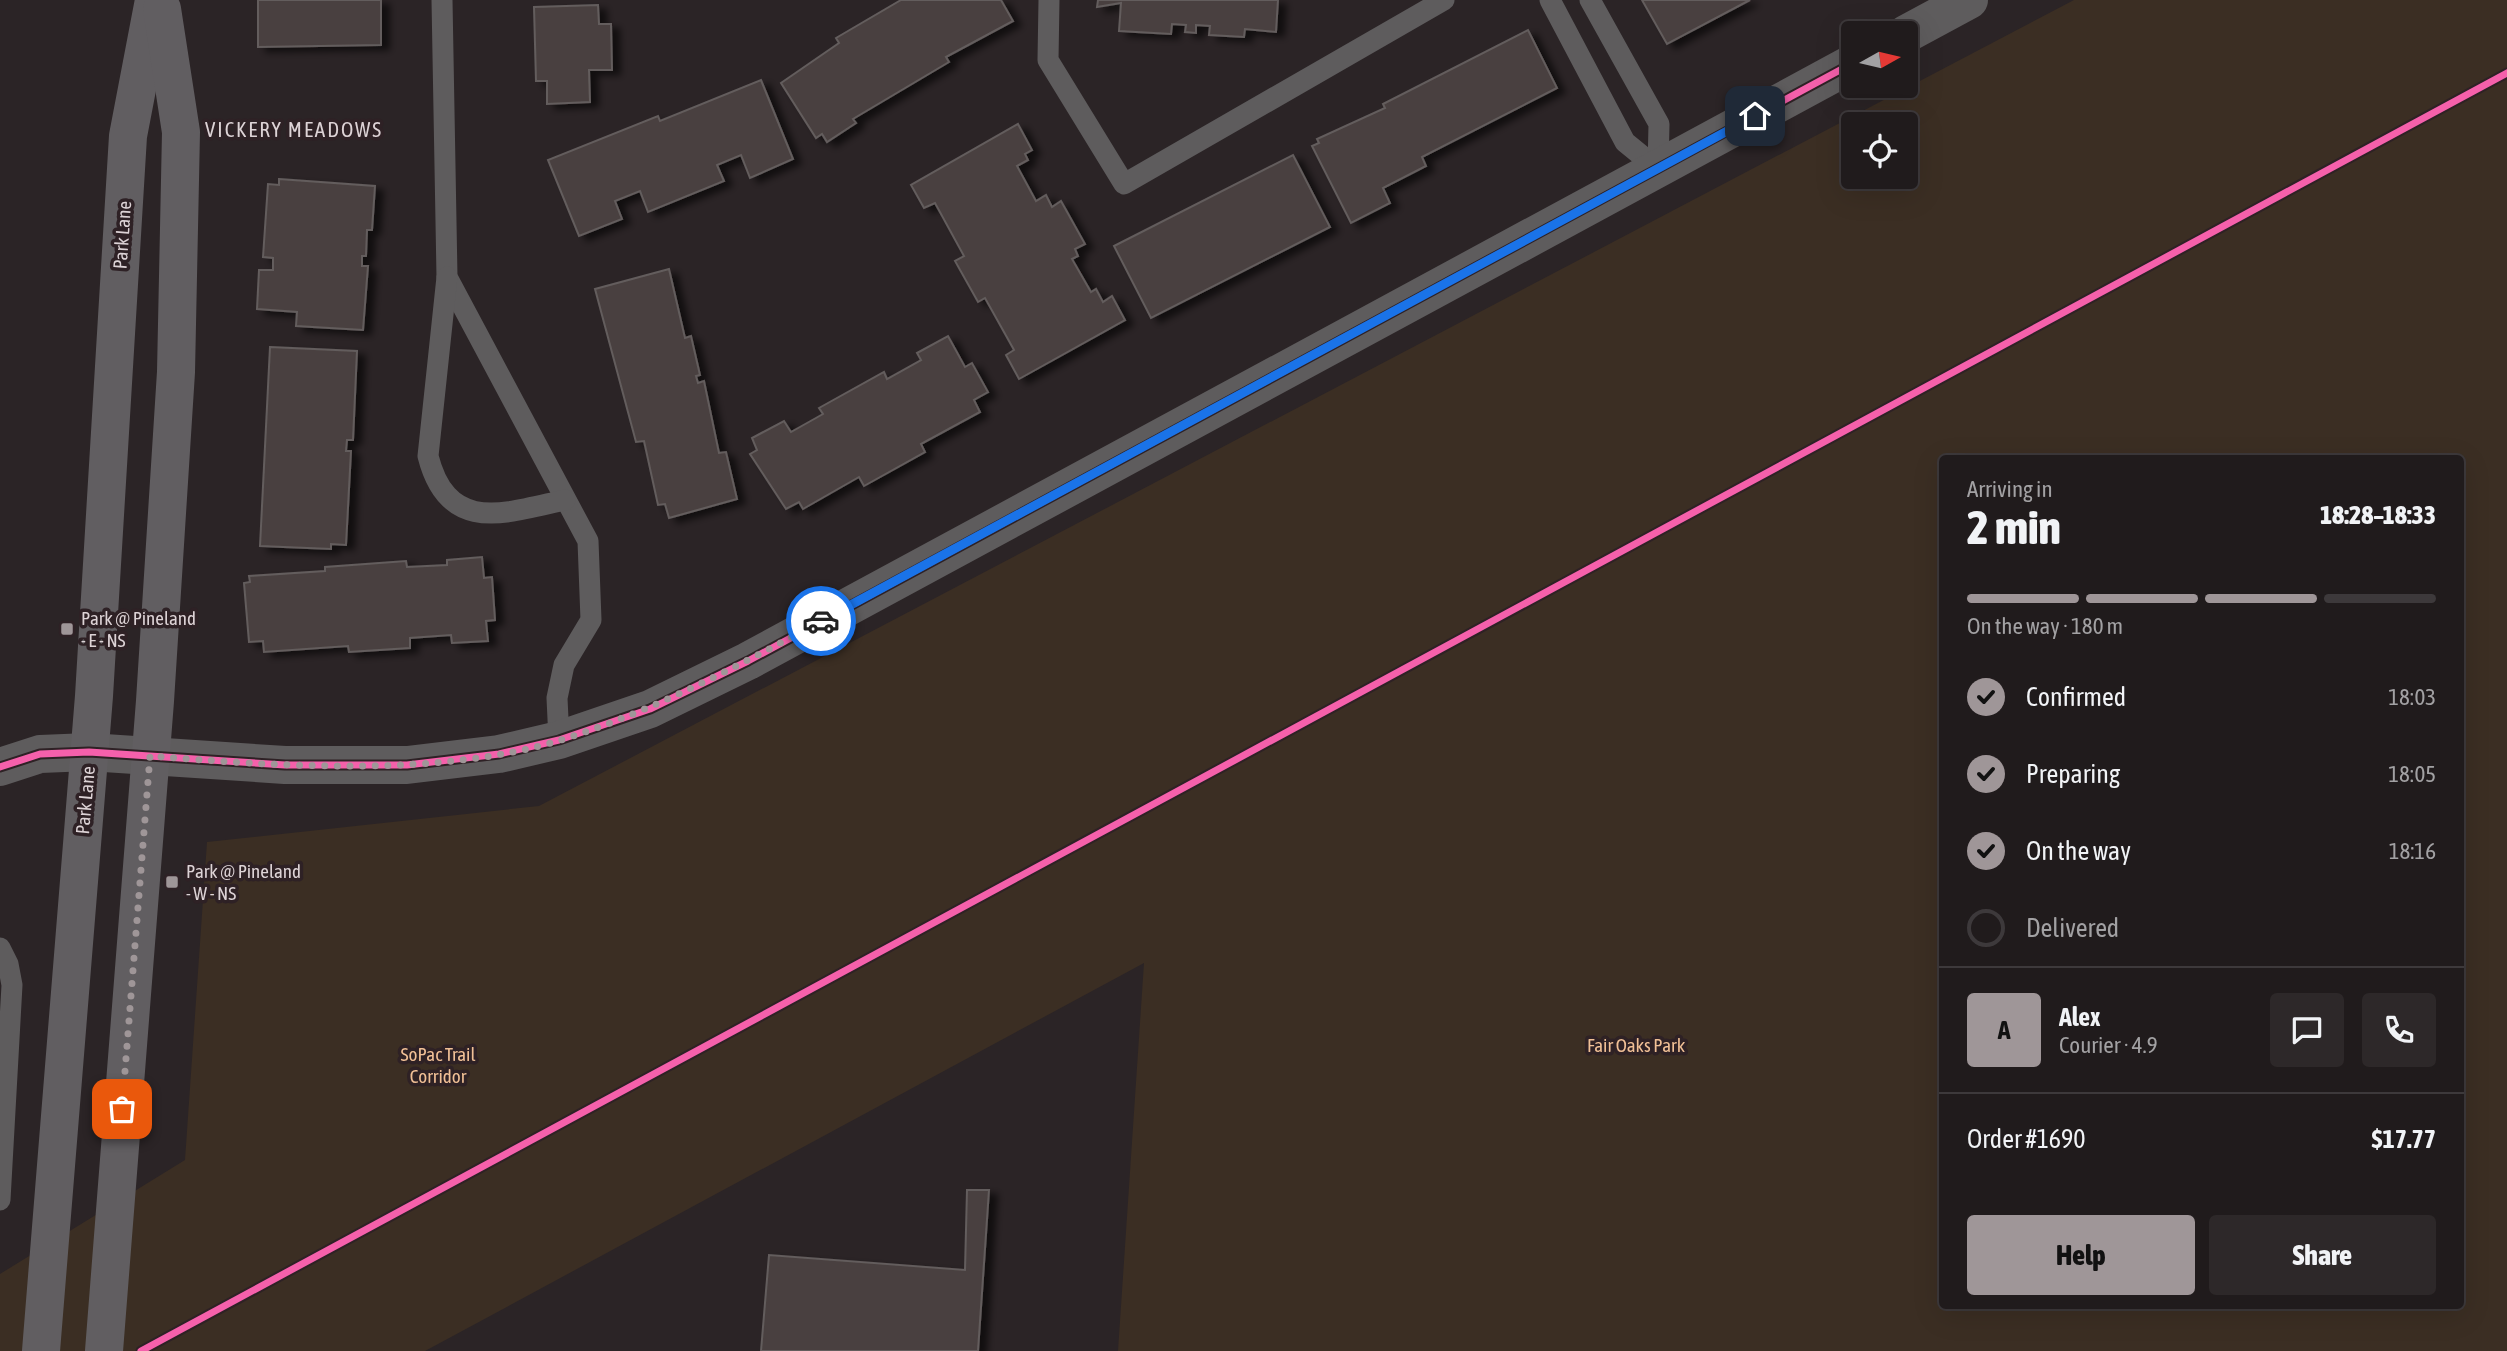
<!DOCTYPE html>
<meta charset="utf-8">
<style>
body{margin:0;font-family:"Asap Condensed",sans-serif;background:#2d2829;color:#f1f3f6;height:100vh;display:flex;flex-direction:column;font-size:26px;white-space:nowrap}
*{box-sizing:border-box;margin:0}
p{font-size:23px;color:#a2a1a3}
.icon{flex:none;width:38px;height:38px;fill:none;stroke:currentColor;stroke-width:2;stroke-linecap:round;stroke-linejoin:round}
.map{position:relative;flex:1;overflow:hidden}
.side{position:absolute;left:1939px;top:455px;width:525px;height:854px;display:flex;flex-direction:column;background:#201b1c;border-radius:7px;box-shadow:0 7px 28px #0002,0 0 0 2px #3d393b}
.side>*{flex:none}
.needle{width:46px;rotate:82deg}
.buttons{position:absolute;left:1841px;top:21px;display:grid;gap:14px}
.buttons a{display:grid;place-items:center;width:77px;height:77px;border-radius:7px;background:#201b1c;box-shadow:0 7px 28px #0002,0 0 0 2px #3d393b;font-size:35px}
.pin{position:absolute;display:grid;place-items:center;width:60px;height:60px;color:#fff;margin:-30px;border-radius:14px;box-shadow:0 4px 10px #0006}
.courier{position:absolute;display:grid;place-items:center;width:70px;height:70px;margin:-35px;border:5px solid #1a73e8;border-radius:50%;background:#fff;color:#222;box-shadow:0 2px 9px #0007}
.headline em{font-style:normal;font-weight:800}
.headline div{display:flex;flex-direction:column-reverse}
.headline{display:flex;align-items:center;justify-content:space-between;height:119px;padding:0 28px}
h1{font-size:46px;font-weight:800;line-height:52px}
.bar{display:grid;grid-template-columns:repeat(4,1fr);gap:10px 7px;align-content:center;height:84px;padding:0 28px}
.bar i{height:9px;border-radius:5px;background:#3d393b}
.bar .active{background:#9f9698}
.bar p{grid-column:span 4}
.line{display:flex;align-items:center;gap:18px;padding:0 28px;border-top:2px solid #3d393b}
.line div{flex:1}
.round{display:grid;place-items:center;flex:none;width:74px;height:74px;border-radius:7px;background:#2d2829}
ol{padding:0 28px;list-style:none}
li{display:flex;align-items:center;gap:21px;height:77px}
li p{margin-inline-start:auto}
li .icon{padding:7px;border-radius:50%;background:#9f9698;color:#111;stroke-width:4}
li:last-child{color:#a2a1a3}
li i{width:38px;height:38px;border:4px solid #3d393b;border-radius:50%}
.button{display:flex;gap:14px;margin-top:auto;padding:14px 28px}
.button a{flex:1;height:80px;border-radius:7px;background:#9f9698;color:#111;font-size:28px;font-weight:800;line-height:80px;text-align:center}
.button a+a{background:#2d2829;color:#f1f3f6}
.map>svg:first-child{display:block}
</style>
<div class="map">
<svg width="2507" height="1351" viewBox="0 0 2507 1351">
<defs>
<filter id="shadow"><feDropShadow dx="8" dy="4.5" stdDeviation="3.5" flood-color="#0009"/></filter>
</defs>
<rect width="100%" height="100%" fill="#2b2426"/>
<path fill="#3b2e23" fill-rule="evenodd" d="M2074 0H2507V1351H1118L1144 963 425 1351H0V1274L185 1160 207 842 539 806ZM1853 124H1906V177H1853ZM1942 458H2460V1306H1942Z"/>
<g fill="#4a4140" stroke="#635d5d" stroke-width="2" filter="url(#shadow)">
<polygon points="258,0 381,0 381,45 258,47"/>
<polygon points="901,0 1001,0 1013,21 946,57 949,62 853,119 856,123 827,142 822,134 816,138 781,83 839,43 836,38"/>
<polygon points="1098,0 1278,0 1276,32 1245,29 1244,37 1209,35 1210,26 1196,25 1196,33 1185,32 1186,25 1172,24 1171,34 1119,31 1121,3 1097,7"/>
<polygon points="1642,0 1750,0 1667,44"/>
<polygon points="598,5 599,24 611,24 612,70 589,70 590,102 547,104 547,81 536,81 534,7"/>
<polygon points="1528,30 1557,88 1422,157 1426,166 1383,188 1390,203 1351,223 1312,146 1319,143 1317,139 1385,108 1383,104"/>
<polygon points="761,80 793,159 750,178 741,155 717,165 724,181 648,212 640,191 615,201 622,219 579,236 548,160 658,116 660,121"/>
<polygon points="1018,124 1032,150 1025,154 1028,160 1017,166 1036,201 1046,195 1052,207 1061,201 1085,244 1075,249 1078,256 1072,259 1091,292 1096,289 1103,302 1112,296 1125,320 1019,379 1006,355 1014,350 985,298 978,302 955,261 964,256 935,203 924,208 911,185"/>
<polygon points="1293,155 1330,227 1151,318 1114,246"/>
<polygon points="279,179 375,186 372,230 367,230 366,256 362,256 362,266 368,266 363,330 296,326 297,312 257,309 259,270 273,270 273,258 263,257 268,184 279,185"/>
<polygon points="669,269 685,338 691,336 700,375 696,376 698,383 704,381 719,453 726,452 737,499 669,518 665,504 658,505 644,441 636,442 595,289"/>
<polygon points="948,336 965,367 972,363 988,392 974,400 980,412 921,444 925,452 864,486 859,477 803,509 799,502 786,509 750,454 757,450 752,438 784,421 791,432 823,414 819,408 884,372 887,379 921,360 917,353"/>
<polygon points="270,347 357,351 353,440 347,440 346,451 351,451 346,545 331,544 331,549 260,546"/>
<polygon points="482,557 484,578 492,577 495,620 486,621 488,641 452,643 451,635 410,638 410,648 349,652 348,646 264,652 263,641 249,642 244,583 250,582 249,576 325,571 325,567 406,561 407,567 447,565 447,560"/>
<polygon points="967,1190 989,1190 978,1351 761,1351 769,1255 965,1270"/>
</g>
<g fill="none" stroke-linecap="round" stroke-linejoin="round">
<g stroke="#5e5c5d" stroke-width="21">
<polyline points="442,0 447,277 588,541 591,620 564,665 557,698 559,740"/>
<polyline points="1049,0 1048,60 1124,184 1444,0"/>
<polyline points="1550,0 1625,142 1658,169"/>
<polyline points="1590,0 1659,124 1658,169"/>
<path d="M447 277 428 456C448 535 505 513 565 500"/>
<polyline points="0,948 8,964 12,985 0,1200"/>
</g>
<g stroke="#5e5c5d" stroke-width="38">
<polyline points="1906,34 1969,0"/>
<polyline points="0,767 40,754 89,752 285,765 407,765 499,754 559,740 650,709 748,661 1853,63"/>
</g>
<g stroke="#615e61" stroke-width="38">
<polyline points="41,1351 94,696 128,136 154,0"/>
<polyline points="104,1351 155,701 176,372 181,132 162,9"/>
</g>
<g stroke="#2e2125" stroke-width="11">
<g id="cycleway">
<polyline points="0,767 40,754 89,752 285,765 407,765 499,754 559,740 650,709 748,661 1853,63"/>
<polyline points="141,1351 2507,73"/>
</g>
</g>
<use href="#cycleway" stroke="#f560ab" stroke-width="7"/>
</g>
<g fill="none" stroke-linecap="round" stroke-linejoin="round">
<path stroke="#9f9698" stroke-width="7" stroke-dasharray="0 12.6" d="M122 1109 150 756C278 766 437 778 561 740 653 711 737 667 821 621"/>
<polyline stroke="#1a73e8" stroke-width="9" points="821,621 1755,116"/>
</g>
<g fill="#9f9698" stroke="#2e2125" stroke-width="2.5">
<rect x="60" y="622" width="14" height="14" rx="3.5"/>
<rect x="165" y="875" width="14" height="14" rx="3.5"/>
</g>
<g text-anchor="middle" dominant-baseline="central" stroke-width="7" stroke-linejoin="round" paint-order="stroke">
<g font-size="19" fill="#ddd3d6" stroke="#2e2125">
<text transform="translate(122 235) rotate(-86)">Park Lane</text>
<text transform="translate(85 800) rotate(-85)">Park Lane</text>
</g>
<g font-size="19" fill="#ddd3d6" stroke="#2e2125" text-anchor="start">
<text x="81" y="618">Park @ Pineland<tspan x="81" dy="22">- E - NS</tspan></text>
<text x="186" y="871">Park @ Pineland<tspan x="186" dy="22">- W - NS</tspan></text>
</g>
<g font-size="19" fill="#f1c096" stroke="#2e2125">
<text x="1636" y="1045">Fair Oaks Park</text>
<text x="438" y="1054">SoPac Trail<tspan x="438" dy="22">Corridor</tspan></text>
</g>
<g font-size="21" letter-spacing="2" fill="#ddd3d6" stroke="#2e2125">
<text x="294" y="129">VICKERY MEADOWS</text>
</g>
</g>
</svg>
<div class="buttons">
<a><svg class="needle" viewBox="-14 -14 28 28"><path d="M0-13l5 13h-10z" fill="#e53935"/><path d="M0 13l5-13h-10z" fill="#a2a1a3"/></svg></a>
<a><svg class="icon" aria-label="locate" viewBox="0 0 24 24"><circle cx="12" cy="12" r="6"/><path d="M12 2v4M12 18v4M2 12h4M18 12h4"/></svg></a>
</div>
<div class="pin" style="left:122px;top:1109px;background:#ea580c"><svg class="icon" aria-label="bag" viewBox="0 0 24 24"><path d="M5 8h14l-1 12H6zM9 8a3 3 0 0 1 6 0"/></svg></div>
<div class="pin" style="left:1755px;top:116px;background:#1f2937"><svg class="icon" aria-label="home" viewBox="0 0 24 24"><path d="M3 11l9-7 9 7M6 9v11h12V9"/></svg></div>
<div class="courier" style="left:821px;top:621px"><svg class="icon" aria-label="car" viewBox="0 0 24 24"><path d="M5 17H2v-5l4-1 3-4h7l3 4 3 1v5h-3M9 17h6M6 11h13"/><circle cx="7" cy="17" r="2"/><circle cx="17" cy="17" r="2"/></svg></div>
<section class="side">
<div class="headline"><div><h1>2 min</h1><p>Arriving in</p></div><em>18:28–18:33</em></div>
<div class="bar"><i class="active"></i><i class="active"></i><i class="active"></i><i></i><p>On the way · 180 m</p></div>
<ol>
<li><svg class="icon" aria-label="check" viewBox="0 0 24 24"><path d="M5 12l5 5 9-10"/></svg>Confirmed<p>18:03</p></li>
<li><svg class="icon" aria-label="check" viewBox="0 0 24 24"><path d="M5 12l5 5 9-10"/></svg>Preparing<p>18:05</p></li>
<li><svg class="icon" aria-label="check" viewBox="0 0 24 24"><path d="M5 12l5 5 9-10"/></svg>On the way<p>18:16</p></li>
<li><i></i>Delivered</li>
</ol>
<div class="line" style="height:126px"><b class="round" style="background:#9f9698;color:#111">A</b><div><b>Alex</b><p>Courier · 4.9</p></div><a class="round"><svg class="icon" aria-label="chat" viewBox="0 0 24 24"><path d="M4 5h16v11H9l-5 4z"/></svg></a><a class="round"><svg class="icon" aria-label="phone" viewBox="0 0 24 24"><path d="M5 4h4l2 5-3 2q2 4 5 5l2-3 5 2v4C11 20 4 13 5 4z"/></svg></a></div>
<div class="line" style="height:91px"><div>Order #1690</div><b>$17.77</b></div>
<div class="button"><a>Help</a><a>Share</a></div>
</section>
</div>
